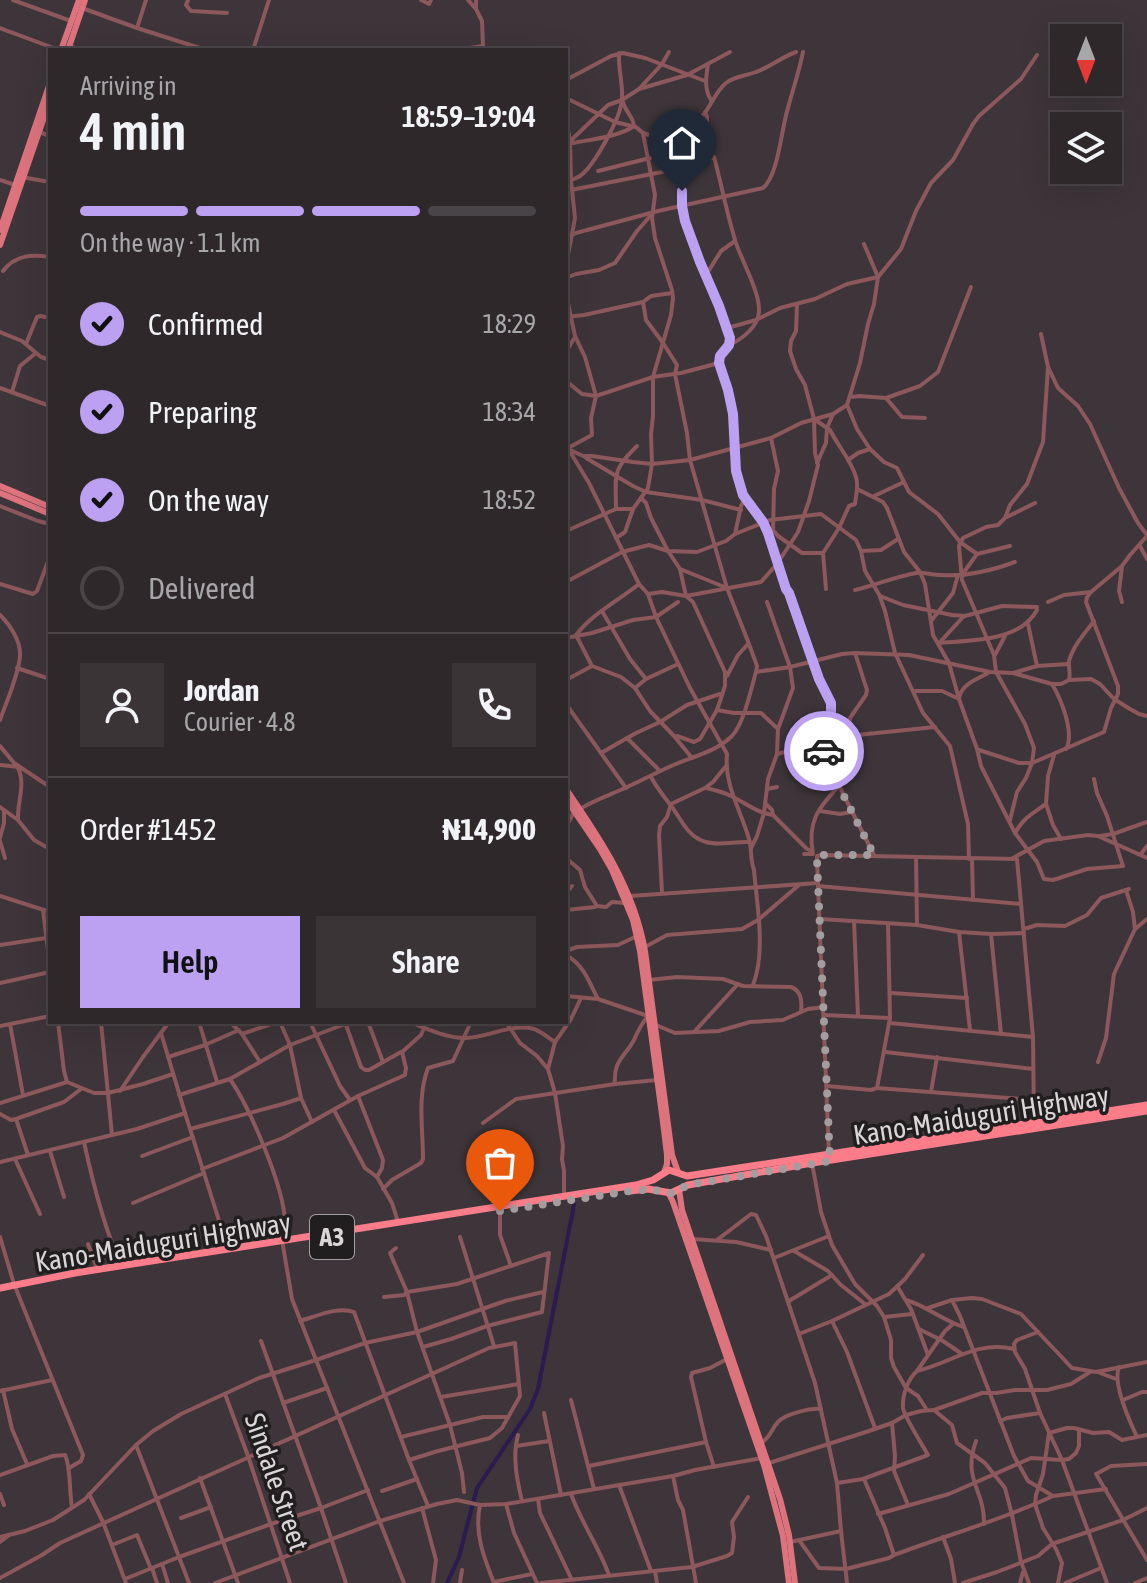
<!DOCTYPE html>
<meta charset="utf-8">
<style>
body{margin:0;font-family:"Asap Condensed",sans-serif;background:#3a3437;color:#f1f3f6;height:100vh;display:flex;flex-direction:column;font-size:30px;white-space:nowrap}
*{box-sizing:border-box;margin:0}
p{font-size:26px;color:#a7a6a9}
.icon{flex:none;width:44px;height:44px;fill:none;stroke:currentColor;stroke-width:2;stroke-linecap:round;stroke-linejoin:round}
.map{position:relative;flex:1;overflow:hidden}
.panel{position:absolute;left:48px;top:48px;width:520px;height:976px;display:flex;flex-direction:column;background:#2e282b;border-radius:0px;box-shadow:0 8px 32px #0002,0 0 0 2px #494447}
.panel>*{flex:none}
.needle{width:52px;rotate:180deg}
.controls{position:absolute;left:1050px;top:24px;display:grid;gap:16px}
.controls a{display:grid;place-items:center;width:72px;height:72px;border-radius:0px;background:#2e282b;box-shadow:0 8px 32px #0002,0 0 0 2px #494447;font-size:40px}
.pin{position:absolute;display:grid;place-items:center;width:68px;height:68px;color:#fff;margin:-82px -34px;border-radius:50% 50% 50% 0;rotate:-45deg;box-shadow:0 0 8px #0007}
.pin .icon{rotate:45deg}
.courier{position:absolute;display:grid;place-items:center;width:80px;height:80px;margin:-40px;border:6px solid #bca0f2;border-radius:50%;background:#fff;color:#222;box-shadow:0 2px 10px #0007}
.headline em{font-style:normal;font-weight:600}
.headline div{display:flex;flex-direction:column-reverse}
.headline{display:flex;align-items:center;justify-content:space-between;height:136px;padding:0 32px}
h1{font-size:52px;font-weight:600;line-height:60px}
.bar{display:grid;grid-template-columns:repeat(4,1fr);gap:12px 8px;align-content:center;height:96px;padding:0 32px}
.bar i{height:10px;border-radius:6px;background:#494447}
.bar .on{background:#bca0f2}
.bar p{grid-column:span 4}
.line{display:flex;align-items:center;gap:20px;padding:0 32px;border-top:2px solid #494447}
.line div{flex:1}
.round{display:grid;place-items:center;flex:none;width:84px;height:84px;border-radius:0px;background:#3a3437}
ol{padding:0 32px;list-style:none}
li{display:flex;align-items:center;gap:24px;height:88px}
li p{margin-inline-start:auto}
li .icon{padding:8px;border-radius:50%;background:#bca0f2;color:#111;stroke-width:4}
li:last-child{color:#a7a6a9}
li i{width:44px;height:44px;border:4px solid #494447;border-radius:50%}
.cta{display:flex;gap:16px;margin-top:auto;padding:16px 32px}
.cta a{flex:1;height:92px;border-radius:0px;background:#bca0f2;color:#111;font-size:32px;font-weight:600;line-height:92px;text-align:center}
.cta a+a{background:#3a3437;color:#f1f3f6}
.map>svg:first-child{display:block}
</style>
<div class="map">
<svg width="1147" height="1583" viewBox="0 0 1147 1583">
<rect width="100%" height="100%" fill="#3d3539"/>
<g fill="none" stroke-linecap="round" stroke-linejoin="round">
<polyline stroke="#2a1b51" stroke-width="4" points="447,1583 459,1557 477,1488 530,1409 538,1389 574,1205"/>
<g stroke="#8c585b" stroke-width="4">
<polyline points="13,0 71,21"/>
<polyline points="188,0 186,5 191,11 227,13"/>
<polyline points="421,0 429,4 431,0"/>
<polyline points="468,0 475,8"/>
<polyline points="82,8 137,28 206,50"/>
<polyline points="0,28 59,50"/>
<polyline points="137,28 146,0"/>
<polyline points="69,46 81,50"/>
<polyline points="253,50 269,0"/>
<polyline points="457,50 483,46 482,21 476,9 476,0"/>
<path d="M708 64C706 77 704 89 711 100"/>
<polyline points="566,80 611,56 623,53 645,58 705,81"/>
<polyline points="639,89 687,75 730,52"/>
<polyline points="566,98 615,122 636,127 643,133 655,195 652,218 655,238 672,290 673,298 671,315 653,377 653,416 651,434 652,464 648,488 633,509 625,532 616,538"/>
<polyline points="705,112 707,117 707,161"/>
<polyline points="566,115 570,143 571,180 575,218 566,266"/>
<polyline points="39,132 50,136"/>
<path d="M643 133C670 143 687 135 704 114 712 104 716 91 726 83 735 76 746 76 756 72 770 67 782 57 796 52"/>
<polyline points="678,135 687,167 682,191 682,206 685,221 700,262 719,306 730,338 729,345 720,356 719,363 728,390 733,414 736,471 743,495 763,522 768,533 786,589 789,593 819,679 831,703 824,756 874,855"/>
<path d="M573 143C593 139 618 137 634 126 634 118 625 111 623 102"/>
<polyline points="566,145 608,105 622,100 639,89 662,64 669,52"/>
<polyline points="598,171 650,158 658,154 667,138"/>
<polyline points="21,177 50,182"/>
<path d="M566 179 568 181C569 181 579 177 580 176 594 166 622 116 622 98 623 83 618 69 619 53"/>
<polyline points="0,180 15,185"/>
<path d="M566 191 687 167 714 157C722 186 727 215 736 243 742 261 759 291 759 309 760 325 743 339 729 345"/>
<path d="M566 238 576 233 658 211 763 188C779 174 781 129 788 108 793 89 799 72 803 52"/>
<path d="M3 271C15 255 32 254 50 257"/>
<polyline points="706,275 721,251 735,241"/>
<polyline points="566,278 576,274 599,270 615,263 637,231 652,214"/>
<polyline points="566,294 575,336 585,357 596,396 591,418 592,435 568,448"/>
<polyline points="566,317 584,315 643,302 651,296 672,293"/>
<polyline points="727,328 756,320 780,308 815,299 847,284 878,277 864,244"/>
<polyline points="0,332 22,341 41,357 50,360"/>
<polyline points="1041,334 1048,367 1058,388 1078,406 1090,424 1119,488 1138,523 1147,535"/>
<polyline points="26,344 37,317 41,316 50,318"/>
<polyline points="566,352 575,337"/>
<polyline points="566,381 582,394 596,396 653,377 681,373 719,363"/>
<polyline points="0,388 50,406"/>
<polyline points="12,392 20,366 36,353"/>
<polyline points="851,397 859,396 886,398 920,386 938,372 971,287"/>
<polyline points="886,398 902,417 925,418"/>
<polyline points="847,405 857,429 870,449 884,462 897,468 909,492 938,514 960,542 977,554 1010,546"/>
<polyline points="814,419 827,428 826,443 817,463"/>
<path d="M771 438 778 471 774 489 773 530 778 536 802 553H823L839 528 849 506 855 504C856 495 859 485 856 477 851 460 838 446 830 430L827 428 833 414"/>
<path d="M566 445 589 483 639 584 648 594 656 617 690 688 727 754C724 786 741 810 749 839 752 850 750 859 754 870 757 906 766 952 753 985"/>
<polyline points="566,448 583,456 592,456 633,462 652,464 690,460 771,438 801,423 833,414 847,405 860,363 868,324 874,304 878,277 901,249 916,211 931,183 953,160 973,124 979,116 1021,79 1037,55"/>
<polyline points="586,458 633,486 646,492 702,500 741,510"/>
<polyline points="848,460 858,453 870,449"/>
<polyline points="857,489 883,502 887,508 904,552 920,572 925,584 933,635 949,663 959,699 977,749 981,766 1015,833 1037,862 1044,879 1053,880 1087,869 1123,866 1107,816 1097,793 1094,779"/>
<polyline points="874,496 904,482"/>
<polyline points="641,498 646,503 651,518 668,551 680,569 727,588"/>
<polyline points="0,506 38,521 50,524"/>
<path d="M616 509C616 475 611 471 637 446"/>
<polyline points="1007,517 1035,503"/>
<polyline points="566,531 616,509 633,509"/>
<polyline points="735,534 741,506 745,499"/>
<polyline points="1140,546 1147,559"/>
<polyline points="861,551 881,550 898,539"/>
<polyline points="823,553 826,589"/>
<polyline points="964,572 977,554"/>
<polyline points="566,582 622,552 649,545 668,551 697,552 726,541 735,534 770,520 821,514 856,540 861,551 865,571 880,596 903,605 952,615 965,616 1002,606 1037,607"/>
<polyline points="0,584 33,594 37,591 50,556"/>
<path d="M639 584C618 601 593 613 576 635L592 666 621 677 635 688 650 711 674 736 692 758"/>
<path d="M855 590C875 585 895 577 916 573 924 572 933 575 941 575 966 577 993 570 1015 562"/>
<polyline points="648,594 662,592 686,596 761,582 777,564 798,532 809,501 818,465 815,453 814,419 805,385 796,369 790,351 791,341 796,331 797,304"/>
<polyline points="880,597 885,611 895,653 923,713 950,746 968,824 969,859"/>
<polyline points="1048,602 1064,595 1091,592 1122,566 1130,555 1147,536"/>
<polyline points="1122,602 1119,591 1122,566"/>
<polyline points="602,611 630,659 646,679"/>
<path d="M0 615C10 625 21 641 20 656 19 674 6 703 0 720"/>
<polyline points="931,621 953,593 958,575"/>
<polyline points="1028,624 1037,666"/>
<polyline points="566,638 592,633 633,620 656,617 678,602"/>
<polyline points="940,642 964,616"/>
<path d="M938 643C971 640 1020 642 1037 610"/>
<polyline points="995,655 1005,636"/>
<polyline points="17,668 50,679"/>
<polyline points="756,672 790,667 842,654 855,653 909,655 990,672 1013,673 1037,666 1068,664"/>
<polyline points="1013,673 1052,684 1061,684 1069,680 1091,679 1100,684 1114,699 1130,709 1139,714 1147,716"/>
<polyline points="727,676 738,655 748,644"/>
<polyline points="566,680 592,666"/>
<path d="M1069 680C1071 673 1068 667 1069 661 1073 646 1085 633 1094 621"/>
<path d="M1052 684C1061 699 1075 733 1066 749"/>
<polyline points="635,688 646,679 678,664"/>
<path d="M915 691H942L959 699C961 684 976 680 988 673"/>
<polyline points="566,704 626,788"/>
<polyline points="717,710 734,713 761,713 778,729"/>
<polyline points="848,735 850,718 866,695 867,690 855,653"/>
<polyline points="677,736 694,742 700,739 717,710 725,686 725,672 693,602 686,596 680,569"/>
<polyline points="627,738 660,771"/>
<polyline points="0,746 14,763 50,787"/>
<polyline points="979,750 1019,763 1032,763 1104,732 1111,708 1118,694 1118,686 1086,602 1087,597 1091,592"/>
<polyline points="601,753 636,733 660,722 687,705 720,694"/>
<polyline points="777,754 857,735 935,727"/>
<polyline points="0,765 19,767"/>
<polyline points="805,773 827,763"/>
<path d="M651 777C658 790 664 796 672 807 682 821 688 837 706 842 719 846 736 841 750 842"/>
<path d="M706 788C715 790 723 792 731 796 746 803 757 813 773 815"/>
<polyline points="767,789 777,787"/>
<polyline points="765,803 772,810 773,815 807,849 812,851"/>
<polyline points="1046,804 1053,825 1061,839"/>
<polyline points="0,807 18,820 34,840 50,849"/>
<path d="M580 809C594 800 610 795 625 788 643 780 659 771 676 764 695 756 717 751 732 736 744 723 751 689 756 672L757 666 749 644 727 588 690 460 687 433 675 374 677 365 663 343 646 320 643 302"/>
<polyline points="820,811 840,814 852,812"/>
<path d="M18 820C17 802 26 784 18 768"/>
<polyline points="1010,820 1017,792 1026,778 1032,763 1034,748 1025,724 996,672 994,655 962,580 959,546 963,538 986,527 998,525 1005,518 1010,505 1027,484 1043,442 1048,367"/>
<polyline points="566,827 574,812"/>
<path d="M1015 833C1023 818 1033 813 1046 804L1048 776 1054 755"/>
<polyline points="1100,836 1113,834 1147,822"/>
<polyline points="0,838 4,823 4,811"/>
<polyline points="0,841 5,858"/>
<polyline points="751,848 757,836 764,813 768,779 777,754 778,729 793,688 790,667 767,602"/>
<path d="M804 854H813C807 822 818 808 839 786"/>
<polyline points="1141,854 1147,846"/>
<polyline points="916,857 917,925"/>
<polyline points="566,858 580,870 585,887 597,906 606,907 612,902 625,903"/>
<polyline points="1013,858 1044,841 1088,835 1098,836 1147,858"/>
<polyline points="972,859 973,900"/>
<polyline points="818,886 1021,904"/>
<polyline points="1126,890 1133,912 1135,929"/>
<polyline points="566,893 572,886"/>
<polyline points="662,893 659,835 660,826 667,817 671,804 705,788 713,782 726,766"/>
<polyline points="0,896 50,912"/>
<polyline points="630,896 818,883"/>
<polyline points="43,910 50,966"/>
<polyline points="566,910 595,907"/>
<polyline points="820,919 917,925 959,932 991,934 1024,933"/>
<polyline points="854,921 858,1016"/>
<polyline points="1024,929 1037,925 1065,926 1087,915 1101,898 1129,889"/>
<polyline points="959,932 970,1030"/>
<polyline points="991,934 1001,1034"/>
<polyline points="0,945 46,938"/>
<polyline points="645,947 667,935 742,929 758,920 799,885"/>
<polyline points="566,951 577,947 618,945 637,936"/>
<path d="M566 955C584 965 589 982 598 999"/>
<path d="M649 980 677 977 723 979 743 986 791 987C802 991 802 1002 801 1012"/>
<polyline points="0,983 50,972"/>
<polyline points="891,993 967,998"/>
<path d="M566 996 598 999 648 1016C641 1024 638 1031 634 1040 624 1058 613 1061 615 1084"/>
<polyline points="824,1015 890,1018"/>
<polyline points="58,1022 64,1071 67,1082"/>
<polyline points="101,1022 112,1135"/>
<polyline points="199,1022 217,1082"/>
<polyline points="280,1022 290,1045 301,1098 312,1122"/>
<polyline points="310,1022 340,1086 350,1100"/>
<polyline points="345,1022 361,1067 365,1070 369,1070 401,1052"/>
<polyline points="368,1022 383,1062"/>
<path d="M410 1022C427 1029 446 1038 465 1038 487 1038 511 1023 534 1029 541 1031 548 1038 555 1042"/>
<polyline points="506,1022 520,1043 537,1056 548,1069 555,1093 563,1146 562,1159 564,1171 564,1197"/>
<polyline points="890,1023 1033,1037"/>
<polyline points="10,1024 23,1095"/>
<polyline points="656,1025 675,1033 719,1031 750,1022 783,1020 808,1009 824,1007"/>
<polyline points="0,1026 50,1016"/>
<polyline points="694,1032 738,984"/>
<polyline points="161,1033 185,1113"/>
<polyline points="242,1034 277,1022"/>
<polyline points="885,1052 1033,1069"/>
<polyline points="168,1057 205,1045 239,1030"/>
<polyline points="260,1062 290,1045 345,1024"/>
<polyline points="1098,1062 1106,1038 1114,974 1135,929 1147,919"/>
<polyline points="548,1069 555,1042 571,1019 581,998"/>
<polyline points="827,1086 871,1090 877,1088 890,1018 888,923"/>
<polyline points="877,1088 1033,1100"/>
<polyline points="120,1091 143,1057 169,1022"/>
<polyline points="931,1092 937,1057"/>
<polyline points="179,1095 230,1079 260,1062 242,1034 230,1022"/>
<polyline points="358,1096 383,1160 382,1168 377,1177 392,1203 398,1222"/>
<polyline points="0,1103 67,1082 94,1093 108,1093 143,1084 173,1074"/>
<polyline points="334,1110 365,1168 377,1177"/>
<polyline points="0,1114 11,1120 16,1119 64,1102 81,1089"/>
<polyline points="16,1119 28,1155"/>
<polyline points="483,1123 516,1099 615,1084 657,1080"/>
<polyline points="190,1129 283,1104 301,1098"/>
<path d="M84 1142C93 1184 104 1227 121 1266"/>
<polyline points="50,1151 64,1197"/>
<polyline points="829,1155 817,860 817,856 821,855 1017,859 1033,1037 1034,1123"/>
<polyline points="142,1156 193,1137"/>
<polyline points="15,1159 40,1214"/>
<polyline points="0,1162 137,1129 185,1113 228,1249"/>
<polyline points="812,1163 821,1212 832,1245 855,1284 877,1306 884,1317 891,1340 891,1358 894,1367 906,1388 918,1396 927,1410"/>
<polyline points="202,1169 283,1138 358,1096 405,1075 406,1068 402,1052 421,1035 424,1028"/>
<path d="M383 1189 392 1180 421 1163 423 1159C423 1129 417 1097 428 1068L453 1061 471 1022"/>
<polyline points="133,1203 204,1173"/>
<polyline points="500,1211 500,1235 511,1266"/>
<polyline points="0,1237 14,1284"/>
<polyline points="460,1237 494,1346"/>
<polyline points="692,1239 736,1242 771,1250"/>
<polyline points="717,1240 751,1214 756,1215 766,1236 815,1383 837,1483 841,1531 847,1583"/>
<polyline points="88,1244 97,1268"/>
<polyline points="396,1248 390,1253 407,1292 417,1332 450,1425 462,1473 464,1492"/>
<polyline points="794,1251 828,1271 841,1285 865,1304"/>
<polyline points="774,1258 829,1236"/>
<polyline points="897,1286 911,1309 928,1355"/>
<polyline points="16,1289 83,1455 81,1461 69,1468"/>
<polyline points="384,1297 404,1295 407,1292 457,1284 549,1253 542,1312 487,1326 451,1339 423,1347"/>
<path d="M906 1300C927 1306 943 1321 964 1327"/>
<polyline points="952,1300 960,1316 1014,1456 1028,1481 1053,1496 1106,1489"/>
<polyline points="789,1301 832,1275"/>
<polyline points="928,1308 952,1300 972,1298 982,1299 1021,1314 1072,1368 1096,1372 1147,1362"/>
<polyline points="884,1317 912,1314"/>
<path d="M300 1321C317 1316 338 1306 354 1312L409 1460 428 1506"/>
<polyline points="832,1321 847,1352 875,1428"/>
<polyline points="919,1329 943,1341 962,1354"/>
<polyline points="1038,1332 1017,1340 1014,1344 1015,1352 1025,1369 1040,1413 1062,1460 1107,1583"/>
<polyline points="799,1334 832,1321 889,1294 905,1279 923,1255"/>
<polyline points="261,1341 321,1508 346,1583"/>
<path d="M1119 1367C1112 1383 1129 1420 1137 1437"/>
<path d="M917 1371C951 1363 977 1340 1014 1349"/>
<polyline points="1100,1373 1116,1379"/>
<polyline points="3,1390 12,1429 27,1464"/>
<polyline points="0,1391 52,1380"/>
<polyline points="225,1394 248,1456 290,1583"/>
<polyline points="441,1397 519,1384"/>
<polyline points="571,1400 594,1489"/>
<polyline points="1123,1400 1142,1392 1147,1392"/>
<polyline points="283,1403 327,1388"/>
<polyline points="934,1410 952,1425 957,1443 985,1463 1005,1488 1012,1515 1021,1562 1029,1583"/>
<polyline points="544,1413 561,1495"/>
<polyline points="1000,1421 1007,1418 1040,1413"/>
<polyline points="892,1423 895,1456 894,1471 908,1505"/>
<path d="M518 1435C512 1457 517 1480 522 1501"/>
<polyline points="401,1437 483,1417 508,1417"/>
<path d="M976 1441C962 1480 985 1490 984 1524"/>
<path d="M762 1442C771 1437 771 1429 778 1422 785 1414 810 1408 821 1409"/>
<polyline points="136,1445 189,1583"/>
<polyline points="516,1446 549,1441"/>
<polyline points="769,1463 866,1432 892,1423 906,1415 921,1411 934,1410 982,1393 996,1393 1015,1390 1047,1390 1071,1384 1090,1372"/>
<polyline points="1147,1464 1111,1466 1096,1474 1147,1560"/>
<polyline points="589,1466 706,1442"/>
<polyline points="714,1467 706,1442 691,1377 692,1373 710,1368 727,1359"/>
<path d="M0 1475 53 1456 65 1455C71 1467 69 1491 72 1507"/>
<polyline points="673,1476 678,1500 683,1510 696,1583"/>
<polyline points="200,1478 238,1583"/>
<polyline points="864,1479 885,1528 894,1555"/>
<path d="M837 1483 863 1479 928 1455C923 1446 904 1416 903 1408 902 1395 908 1379 917 1371L945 1331 953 1324"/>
<polyline points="619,1485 651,1571"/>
<polyline points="382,1491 417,1479"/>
<polyline points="0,1494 4,1505"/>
<polyline points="89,1494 103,1522 126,1583"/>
<path d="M571 1494C581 1522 599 1547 609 1575"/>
<polyline points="538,1499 540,1513 572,1580"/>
<polyline points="506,1504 514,1533 537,1583"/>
<path d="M480 1505C474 1533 484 1558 494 1583"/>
<polyline points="422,1508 436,1560 433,1583"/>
<polyline points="878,1514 949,1494 1031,1458 1062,1460 1069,1459 1076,1453 1079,1446 1079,1431"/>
<polyline points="181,1518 211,1507"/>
<path d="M0 1537 25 1531 53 1520 84 1500 136 1445 153 1431 181 1414 259 1378 316 1360 292 1299 281 1234C284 1228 285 1227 285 1222 284 1187 250 1108 230 1079"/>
<polyline points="943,1537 951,1559 955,1583"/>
<path d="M799 1540 819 1568 846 1569 889 1558 894 1555C947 1535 1002 1520 1053 1496"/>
<polyline points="0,1542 8,1536"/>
<polyline points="790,1542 841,1531"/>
<polyline points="112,1545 137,1535 151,1569"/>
<polyline points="162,1564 168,1583"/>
<polyline points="152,1568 157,1583"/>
<polyline points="655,1571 657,1583"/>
<polyline points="0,1578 42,1555 60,1543 489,1348 515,1343 520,1396 502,1428 490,1438 438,1451 409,1460"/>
<polyline points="125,1579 179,1557 271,1524 321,1508 368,1490"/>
<polyline points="494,1582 532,1574"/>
<polyline points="215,1583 380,1521 437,1504 457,1500 480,1505 506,1504 673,1476 695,1470 762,1458"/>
<polyline points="404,1583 316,1360 365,1343 417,1332 505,1301 543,1292"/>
<polyline points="460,1583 462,1570"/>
<polyline points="541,1583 692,1567 727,1556 732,1553 734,1537 732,1522 748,1497"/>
<polyline points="963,1583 997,1572 1038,1556 1052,1544 1123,1520 1147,1508"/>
<polyline points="1020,1583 1023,1572"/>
<polyline points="1058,1583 1062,1563 1056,1549 1043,1528 1035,1504 1036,1495 1043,1474 1049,1433 1067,1428 1074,1428 1093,1433 1109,1432 1122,1440 1147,1435"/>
<polyline points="1065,1583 1101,1568"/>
<polyline points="1135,1583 1147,1578"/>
</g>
<g stroke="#dd737d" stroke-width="6">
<polyline points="61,50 79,0"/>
<polyline points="68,50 85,0"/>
<polyline points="0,230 50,83"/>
<polyline points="0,245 50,100"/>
<polyline points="0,486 50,507"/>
<polyline points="0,493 50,514"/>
<path d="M566 789C601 840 634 889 645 951L672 1155 678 1172"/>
<polyline points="566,799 600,849 612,870 633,920 640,951 663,1122 667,1155 667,1164 664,1173"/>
<polyline points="679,1189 682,1210 780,1499 789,1535 795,1583"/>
<polyline points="668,1192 673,1202 764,1465 783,1536 789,1583"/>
</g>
<g stroke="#fc7d8a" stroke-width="7">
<polyline points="630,1191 648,1189 671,1193 688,1185 812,1163 1147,1111"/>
<polyline points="0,1288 75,1273 636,1185 653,1180 669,1170 687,1176 1147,1105"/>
</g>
</g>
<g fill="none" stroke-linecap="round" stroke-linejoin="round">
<polyline stroke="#a39da0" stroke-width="8" stroke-dasharray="0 14.4" points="500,1211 637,1190 653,1190 671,1193 688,1185 830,1161 817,860 817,856 821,855 874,855 827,763 824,751"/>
<polyline stroke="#bca0f2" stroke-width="10" points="682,191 682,206 685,221 700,262 719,306 730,338 729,345 720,356 719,363 728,390 733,414 736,471 743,495 763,522 768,533 786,589 789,593 819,679 831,703 831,712 824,751"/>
</g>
<g text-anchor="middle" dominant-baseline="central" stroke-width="7" stroke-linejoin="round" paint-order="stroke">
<rect fill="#211e1f" stroke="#a29ea0" stroke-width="2" x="310" y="1215" width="44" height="44" rx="6"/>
<g font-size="26" font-weight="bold" fill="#dad5d7">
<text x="332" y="1237">A3</text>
</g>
<g font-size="28" fill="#dad5d7" stroke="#211e1f">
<text transform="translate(981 1115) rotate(-9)">Kano-Maiduguri Highway</text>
<text transform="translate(163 1242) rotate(-9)">Kano-Maiduguri Highway</text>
<text transform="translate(277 1482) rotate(71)">Sindale Street</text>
</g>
</g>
</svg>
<div class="controls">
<a><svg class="needle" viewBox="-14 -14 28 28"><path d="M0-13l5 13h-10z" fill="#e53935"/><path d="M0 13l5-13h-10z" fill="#a7a6a9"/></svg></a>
<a><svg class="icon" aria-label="layers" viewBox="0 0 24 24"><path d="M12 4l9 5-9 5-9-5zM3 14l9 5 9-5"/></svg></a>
</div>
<div class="pin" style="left:500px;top:1211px;background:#ea580c"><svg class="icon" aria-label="bag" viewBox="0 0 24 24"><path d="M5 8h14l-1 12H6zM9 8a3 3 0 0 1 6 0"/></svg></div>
<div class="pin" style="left:682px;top:191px;background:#1f2937"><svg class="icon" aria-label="home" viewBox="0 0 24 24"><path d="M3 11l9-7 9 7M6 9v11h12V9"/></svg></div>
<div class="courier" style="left:824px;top:751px"><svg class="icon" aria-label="car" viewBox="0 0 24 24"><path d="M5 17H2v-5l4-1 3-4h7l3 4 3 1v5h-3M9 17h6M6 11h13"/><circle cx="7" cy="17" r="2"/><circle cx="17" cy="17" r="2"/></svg></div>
<section class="panel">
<div class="headline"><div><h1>4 min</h1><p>Arriving in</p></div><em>18:59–19:04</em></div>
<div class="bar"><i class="on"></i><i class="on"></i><i class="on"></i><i></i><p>On the way · 1.1 km</p></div>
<ol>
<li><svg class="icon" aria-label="check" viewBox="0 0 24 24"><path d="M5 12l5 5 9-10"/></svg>Confirmed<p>18:29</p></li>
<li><svg class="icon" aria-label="check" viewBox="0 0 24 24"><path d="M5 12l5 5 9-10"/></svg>Preparing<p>18:34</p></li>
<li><svg class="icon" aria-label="check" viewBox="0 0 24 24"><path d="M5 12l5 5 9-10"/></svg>On the way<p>18:52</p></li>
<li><i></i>Delivered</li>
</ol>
<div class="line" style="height:144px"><a class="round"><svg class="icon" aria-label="person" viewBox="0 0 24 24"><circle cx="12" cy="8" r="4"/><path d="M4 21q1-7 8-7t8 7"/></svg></a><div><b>Jordan</b><p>Courier · 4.8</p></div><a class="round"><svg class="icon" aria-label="phone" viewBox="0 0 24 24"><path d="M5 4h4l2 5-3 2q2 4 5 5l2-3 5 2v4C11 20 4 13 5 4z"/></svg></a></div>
<div class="line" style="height:104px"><div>Order #1452</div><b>₦14,900</b></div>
<div class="cta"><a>Help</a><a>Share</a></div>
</section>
</div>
